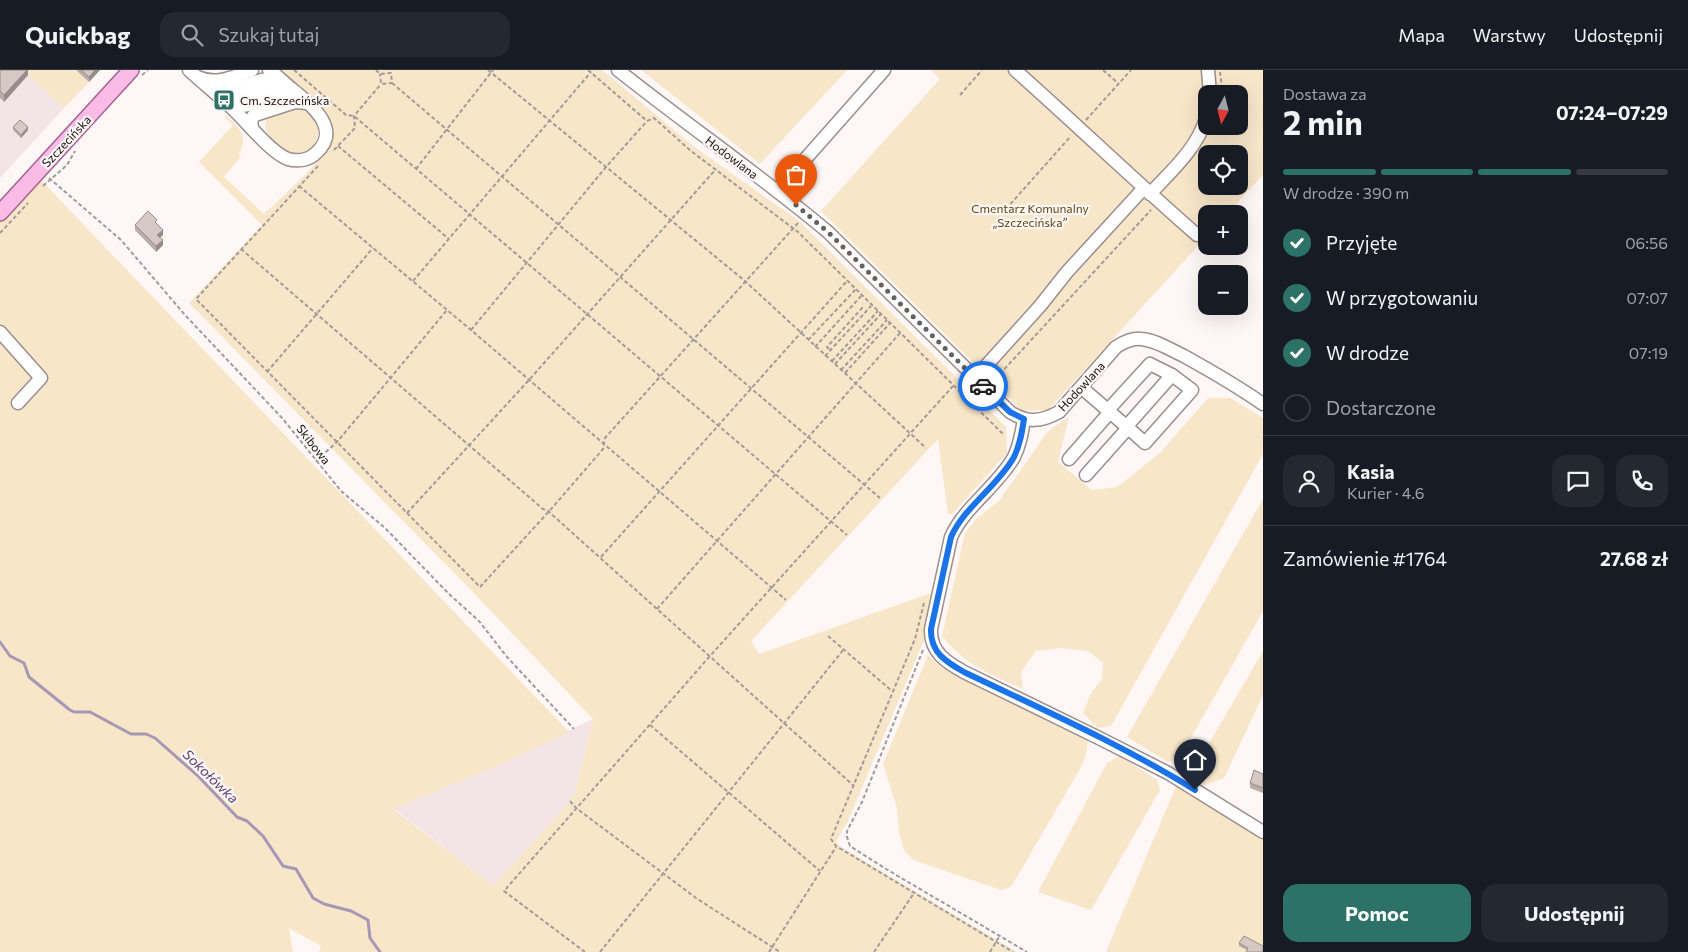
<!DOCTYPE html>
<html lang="pl">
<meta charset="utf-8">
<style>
body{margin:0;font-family:Commissioner,sans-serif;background:#242831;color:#f1f3f6;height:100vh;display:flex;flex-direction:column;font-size:19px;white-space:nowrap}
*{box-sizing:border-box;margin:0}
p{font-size:16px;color:#9ea1a6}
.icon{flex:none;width:28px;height:28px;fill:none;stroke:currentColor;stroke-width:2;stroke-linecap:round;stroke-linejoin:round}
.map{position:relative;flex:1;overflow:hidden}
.details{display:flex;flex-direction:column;background:#171b24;width:425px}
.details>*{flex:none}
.needle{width:32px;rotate:187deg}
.tools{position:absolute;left:1198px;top:15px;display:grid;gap:10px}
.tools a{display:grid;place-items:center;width:50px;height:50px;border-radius:10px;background:#171b24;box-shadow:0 5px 20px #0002;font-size:25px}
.pin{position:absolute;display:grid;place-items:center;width:42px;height:42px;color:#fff;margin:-51px -21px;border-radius:50% 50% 50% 0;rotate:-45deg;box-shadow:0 0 5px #0007}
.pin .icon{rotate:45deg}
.courier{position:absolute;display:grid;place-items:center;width:50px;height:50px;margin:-25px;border:4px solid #1a73e8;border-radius:50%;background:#fff;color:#222;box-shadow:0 1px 6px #0007}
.headline em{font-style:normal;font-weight:700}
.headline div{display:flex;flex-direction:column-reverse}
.headline{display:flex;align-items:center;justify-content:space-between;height:85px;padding:0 20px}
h1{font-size:32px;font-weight:700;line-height:38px}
.bar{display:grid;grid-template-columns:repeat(4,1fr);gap:8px 5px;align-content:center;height:60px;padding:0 20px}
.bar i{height:6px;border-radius:4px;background:#363941}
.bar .active{background:#2d7267}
.bar p{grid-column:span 4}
.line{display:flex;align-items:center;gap:12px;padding:0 20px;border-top:1px solid #363941}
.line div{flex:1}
.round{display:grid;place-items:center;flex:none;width:52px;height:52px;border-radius:15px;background:#242831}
ol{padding:0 20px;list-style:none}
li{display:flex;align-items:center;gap:15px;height:55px}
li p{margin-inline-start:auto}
li .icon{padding:5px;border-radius:50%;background:#2d7267;color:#fff;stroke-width:4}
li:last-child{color:#9ea1a6}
li i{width:28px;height:28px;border:2px solid #363941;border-radius:50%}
.action{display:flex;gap:10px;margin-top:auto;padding:10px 20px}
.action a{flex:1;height:58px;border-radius:15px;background:#2d7267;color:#fff;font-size:20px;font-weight:700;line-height:58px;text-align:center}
.action a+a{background:#242831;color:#f1f3f6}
header{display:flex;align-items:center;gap:30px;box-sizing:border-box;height:70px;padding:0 25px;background:#171b24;border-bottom:1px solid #363941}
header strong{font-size:24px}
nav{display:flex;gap:28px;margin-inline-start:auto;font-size:18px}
.search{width:350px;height:45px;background:#242831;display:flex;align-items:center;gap:12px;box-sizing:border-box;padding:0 18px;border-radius:15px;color:#9ea1a6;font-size:19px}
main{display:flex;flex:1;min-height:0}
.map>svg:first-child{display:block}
</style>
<header>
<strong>Quickbag</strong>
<div class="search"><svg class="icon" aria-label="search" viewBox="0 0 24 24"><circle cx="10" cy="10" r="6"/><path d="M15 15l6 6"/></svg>Szukaj tutaj</div>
<nav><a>Mapa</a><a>Warstwy</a><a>Udostępnij</a></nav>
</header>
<main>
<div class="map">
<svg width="1263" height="882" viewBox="0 0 1263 882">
<rect width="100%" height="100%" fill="#fff6f6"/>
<g fill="#f3e4e5">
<polygon points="23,0 64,38 0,108 0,5"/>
<polygon points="593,649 575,723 570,731 494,816 393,738 493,698"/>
</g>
<g fill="#f8e6c9" fill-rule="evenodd">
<polygon points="23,0 76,0 89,12 64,38"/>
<path d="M279 0H602L697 79 799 151 1006 357 1007 383 952 444H948L938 369 751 571 759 584 931 523 934 525 924 570 848 751 836 772 841 777 1017 882H319L321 876 289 858 293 882H0V151L39 108 569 662 493 698 393 739 494 816 570 731 575 723 593 649 472 521 189 233 262 155 199 92 233 55 225 47 226 45C239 57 249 67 239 84L241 86 224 107 264 144 301 109 325 83 332 66V53L327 43Z"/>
<polygon points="641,0 847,0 760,94"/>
<path d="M931 0H1263V105L1227 144H1206V167L1048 340 1022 341 821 141 940 9ZM1206 24H1239V56H1206ZM1206 84H1239V116H1206Z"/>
<path d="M293 36C343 45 309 110 275 73 253 49 272 44 293 36Z"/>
<path d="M1208 328H1230L1263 348V384L1111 656 1098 658 1083 643 1090 625 1102 609 1103 593 1088 581 1060 578 1036 581 1021 602 1023 619C991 605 964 594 942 566L965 463 976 449 999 431 1048 361 1069 347 1058 392 1092 420 1117 417 1160 383Z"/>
<polygon points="1263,429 1263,541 1179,689 1168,692 1127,667"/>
<polygon points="1263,581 1263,625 1224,708 1202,716 1198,712 1200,697 1210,672"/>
<polygon points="928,585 937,594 952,604 1077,662 1088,670 1086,685 1081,697 1011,817 1001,820 913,790 904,780 899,762 897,738 883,694"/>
<polygon points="1120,686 1157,710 1160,720 1091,840 1038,822 1107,693"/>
<polygon points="1177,714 1263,763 1263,882 1106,882"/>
</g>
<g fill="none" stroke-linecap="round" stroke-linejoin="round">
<polyline stroke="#a597b6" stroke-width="3" points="0,572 10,586 24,593 29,607 70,640 74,642 90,642 131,664 146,664 155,668 198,706 237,747 247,751 263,766 283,796 296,799 313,828 324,834 351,841 368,850 370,868 380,882"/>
<g stroke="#9c8e8f" stroke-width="15">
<g id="minor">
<path d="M189 0C203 13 218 25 232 38 246 51 271 83 288 89 298 92 309 90 316 83 343 59 310 34 292 19 284 13 277 5 269 0"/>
<path d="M618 0C687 55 760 105 828 162L1010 342C1027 353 1041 352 1059 342L1116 277C1124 272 1132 268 1141 269 1156 270 1171 280 1184 286 1211 301 1237 316 1263 334"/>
<path d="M1015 0C1076 54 1135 111 1197 165"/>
<polyline points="1208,0 1210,24"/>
<path d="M198 7C216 16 235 6 252 0"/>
<path d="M217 20C239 23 263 2 282 11"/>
<path d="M219 25C247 36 269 9 291 19"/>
<path d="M228 33C253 44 276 17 300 26"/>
<polyline points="252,57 251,52 253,46 258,44 295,32 307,33"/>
<polyline points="777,121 884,0"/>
<path d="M1150 124C1171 101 1197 79 1206 48"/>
<polyline points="0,262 41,308 18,333"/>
<polyline points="975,308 1040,236 1067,202 1143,119"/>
<path d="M1082 318C1103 336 1124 354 1145 373L1192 320 1172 305 1150 294 1108 340"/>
<path d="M1024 349C1022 362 1020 375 1014 387 997 417 965 436 951 467L931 559C930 582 946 592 964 602L1099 668 1168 703 1263 762"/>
<polyline points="1126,357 1172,305"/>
<polyline points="1069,389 1110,342"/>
<polyline points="1086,405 1128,358"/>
</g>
</g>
<g stroke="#a66390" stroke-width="18">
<polyline id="major" points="0,143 131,0"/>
</g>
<g stroke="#a29b9b" stroke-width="2" stroke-dasharray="4 2.5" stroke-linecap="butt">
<polyline points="294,0 346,45 354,46 847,465"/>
<polyline points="376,0 380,4 391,3 392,13 381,14 380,4"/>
<polyline points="488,0 745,211 926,378"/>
<polyline points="588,0 647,51 654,48 691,81 798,162 1003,364"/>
<polyline points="1103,0 1118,13"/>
<polyline points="1220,2 1223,24"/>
<polyline points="142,5 148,0"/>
<polyline points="392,13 880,428"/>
<polyline points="960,25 982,0"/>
<polyline points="1086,50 1131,0"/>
<polyline points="338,76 449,169"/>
<polyline points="334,80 355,58 354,46 381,14"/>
<polyline points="318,96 196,229 480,517 552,438 603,379 605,368 798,153"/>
<polyline points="416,99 493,0"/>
<polyline points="49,108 121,170 185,245 283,349 341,421 385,458 449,524 479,551 507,587 574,659"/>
<polyline points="43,116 67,95 75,81"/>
<polyline points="299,116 471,260 786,530"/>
<polyline points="1006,139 1071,66"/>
<polyline points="0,163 28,133"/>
<polyline points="241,179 543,439 548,441 854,716"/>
<polyline points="413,211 591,2"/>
<polyline points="471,260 606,97 647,51"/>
<polyline points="808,270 856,219"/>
<polyline points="815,277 862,225"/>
<polyline points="829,279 827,277 863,237"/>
<polyline points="825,286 871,236"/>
<polyline points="832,291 878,241"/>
<polyline points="835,294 881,244"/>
<polyline points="841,300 887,250"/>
<polyline points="267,302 373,178"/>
<polyline points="845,303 890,253"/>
<polyline points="995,304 998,306 1151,140"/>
<polyline points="316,391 337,372 447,240"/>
<polyline points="407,443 529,310 716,99"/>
<polyline points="601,487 847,211"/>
<polyline points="924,533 915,569 831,769 836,776 1013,882"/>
<polyline points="657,539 900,263"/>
<polyline points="828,566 892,621"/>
<polyline points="923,580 862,732 847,761 847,767 850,776 886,799 1027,882"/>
<polyline points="650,655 820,801"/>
<polyline points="570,731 576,738 696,828 780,882"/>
<polyline points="585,882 504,821 710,586 953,316"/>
<polyline points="600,882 844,579"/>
<polyline points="769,882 836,777"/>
<polyline points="874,882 914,823"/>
<polyline points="990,882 999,867"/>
</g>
<use href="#minor" stroke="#fff" stroke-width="12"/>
<use href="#major" stroke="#f9bce6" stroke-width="15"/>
</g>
<g fill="#b8ada8">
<polygon points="0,0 28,0 28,5 4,32 0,28"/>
<polygon points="76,0 100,0 89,12"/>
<polygon points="13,57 28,60 21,68 13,60"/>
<polygon points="157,153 163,165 160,168 163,175 156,182 135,160 135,155"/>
<polygon points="1263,704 1263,723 1250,718 1250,713"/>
<polygon points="1239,873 1263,876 1247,880 1239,876"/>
</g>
<g fill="#968d88">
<polygon points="27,0 28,0 28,5 4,32 4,25"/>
<polygon points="95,0 100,0 89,12 89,7"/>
<polygon points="28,57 28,60 21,68 21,65"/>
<polygon points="163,160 163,165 157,170 157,165"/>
<polygon points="163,170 163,175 156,182 156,176"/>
</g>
<g fill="#d6c9c3" stroke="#968d88">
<polygon points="0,0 27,0 4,25 0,21"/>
<polygon points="81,0 95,0 89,7"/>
<polygon points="20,50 28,57 21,65 13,57"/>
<polygon points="148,141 157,150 155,152 163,160 157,165 163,170 156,176 135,155"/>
<polygon points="1254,700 1263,704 1263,718 1250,713"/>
<polygon points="1244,866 1263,876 1263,882 1246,882 1248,878 1239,873"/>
</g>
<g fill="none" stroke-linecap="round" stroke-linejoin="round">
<polyline stroke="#666060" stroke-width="5" stroke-dasharray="0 9" points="796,135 828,162 983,316"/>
<path stroke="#1a73e8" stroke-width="6" d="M983 316 1010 342 1024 349C1022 362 1020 375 1014 387 997 417 965 436 951 467L931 559C930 582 946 592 964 602 1041 639 1121 674 1195 720"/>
</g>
<defs>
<g id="bus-square" transform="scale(1.125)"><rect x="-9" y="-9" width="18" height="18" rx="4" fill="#2d7267" stroke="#fff6f6"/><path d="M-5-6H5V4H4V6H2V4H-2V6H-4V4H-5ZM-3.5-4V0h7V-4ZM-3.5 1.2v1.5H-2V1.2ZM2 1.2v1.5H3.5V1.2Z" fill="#fff"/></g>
</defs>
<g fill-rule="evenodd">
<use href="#bus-square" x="224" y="30"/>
</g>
<g text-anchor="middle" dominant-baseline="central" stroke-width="4.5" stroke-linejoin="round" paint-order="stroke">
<g font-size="12" fill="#141010" stroke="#fff6f6" text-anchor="start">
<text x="240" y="30">Cm. Szczecińska</text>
</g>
<g font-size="12" fill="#141010" stroke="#fff6f6">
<text transform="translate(66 71) rotate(-47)">Szczecińska</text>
<text transform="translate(732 87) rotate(37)">Hodowlana</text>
<text transform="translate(1081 316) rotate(-47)">Hodowlana</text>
<text transform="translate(314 374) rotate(52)">Skibowa</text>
</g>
<g font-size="12" fill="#60450e" stroke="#fff6f6">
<text x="1030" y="138">Cmentarz Komunalny<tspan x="1030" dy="14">„Szczecińska”</tspan></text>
</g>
<g font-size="14" font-style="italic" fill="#5a4471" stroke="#fff6f6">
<text transform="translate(211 706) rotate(44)">Sokołówka</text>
</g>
</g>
</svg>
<div class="tools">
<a><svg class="needle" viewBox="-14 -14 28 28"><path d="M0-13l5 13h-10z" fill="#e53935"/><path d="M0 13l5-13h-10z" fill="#9ea1a6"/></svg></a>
<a><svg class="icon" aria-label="locate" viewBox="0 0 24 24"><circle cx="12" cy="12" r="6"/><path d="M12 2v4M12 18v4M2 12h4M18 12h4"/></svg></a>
<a>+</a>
<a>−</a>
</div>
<div class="pin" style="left:796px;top:135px;background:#ea580c"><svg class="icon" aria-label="bag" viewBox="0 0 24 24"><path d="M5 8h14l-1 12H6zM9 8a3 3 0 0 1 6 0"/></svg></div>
<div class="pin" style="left:1195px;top:720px;background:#1f2937"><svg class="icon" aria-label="home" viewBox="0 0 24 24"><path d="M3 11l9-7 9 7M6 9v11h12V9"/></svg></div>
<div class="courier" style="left:983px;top:316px"><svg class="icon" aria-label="car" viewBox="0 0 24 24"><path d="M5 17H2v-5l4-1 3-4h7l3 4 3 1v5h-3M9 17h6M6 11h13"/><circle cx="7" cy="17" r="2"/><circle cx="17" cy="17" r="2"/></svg></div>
</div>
<section class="details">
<div class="headline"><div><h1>2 min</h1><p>Dostawa za</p></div><em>07:24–07:29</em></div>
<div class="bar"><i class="active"></i><i class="active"></i><i class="active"></i><i></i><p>W drodze · 390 m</p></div>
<ol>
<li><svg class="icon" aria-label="check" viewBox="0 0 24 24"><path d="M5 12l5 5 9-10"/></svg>Przyjęte<p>06:56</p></li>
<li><svg class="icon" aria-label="check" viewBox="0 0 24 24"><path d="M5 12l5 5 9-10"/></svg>W przygotowaniu<p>07:07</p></li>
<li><svg class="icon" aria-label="check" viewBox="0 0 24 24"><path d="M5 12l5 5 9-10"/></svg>W drodze<p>07:19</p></li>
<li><i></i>Dostarczone</li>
</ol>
<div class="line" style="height:90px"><a class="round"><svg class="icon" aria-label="person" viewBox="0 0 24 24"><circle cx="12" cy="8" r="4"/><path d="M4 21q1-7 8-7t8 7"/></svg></a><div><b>Kasia</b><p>Kurier · 4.6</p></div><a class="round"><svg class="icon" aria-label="chat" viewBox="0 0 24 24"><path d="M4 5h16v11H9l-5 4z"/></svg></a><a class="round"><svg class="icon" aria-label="phone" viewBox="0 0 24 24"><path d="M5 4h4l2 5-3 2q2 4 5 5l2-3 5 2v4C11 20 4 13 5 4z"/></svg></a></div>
<div class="line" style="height:65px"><div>Zamówienie #1764</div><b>27.68 zł</b></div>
<div class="action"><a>Pomoc</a><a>Udostępnij</a></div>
</section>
</main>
